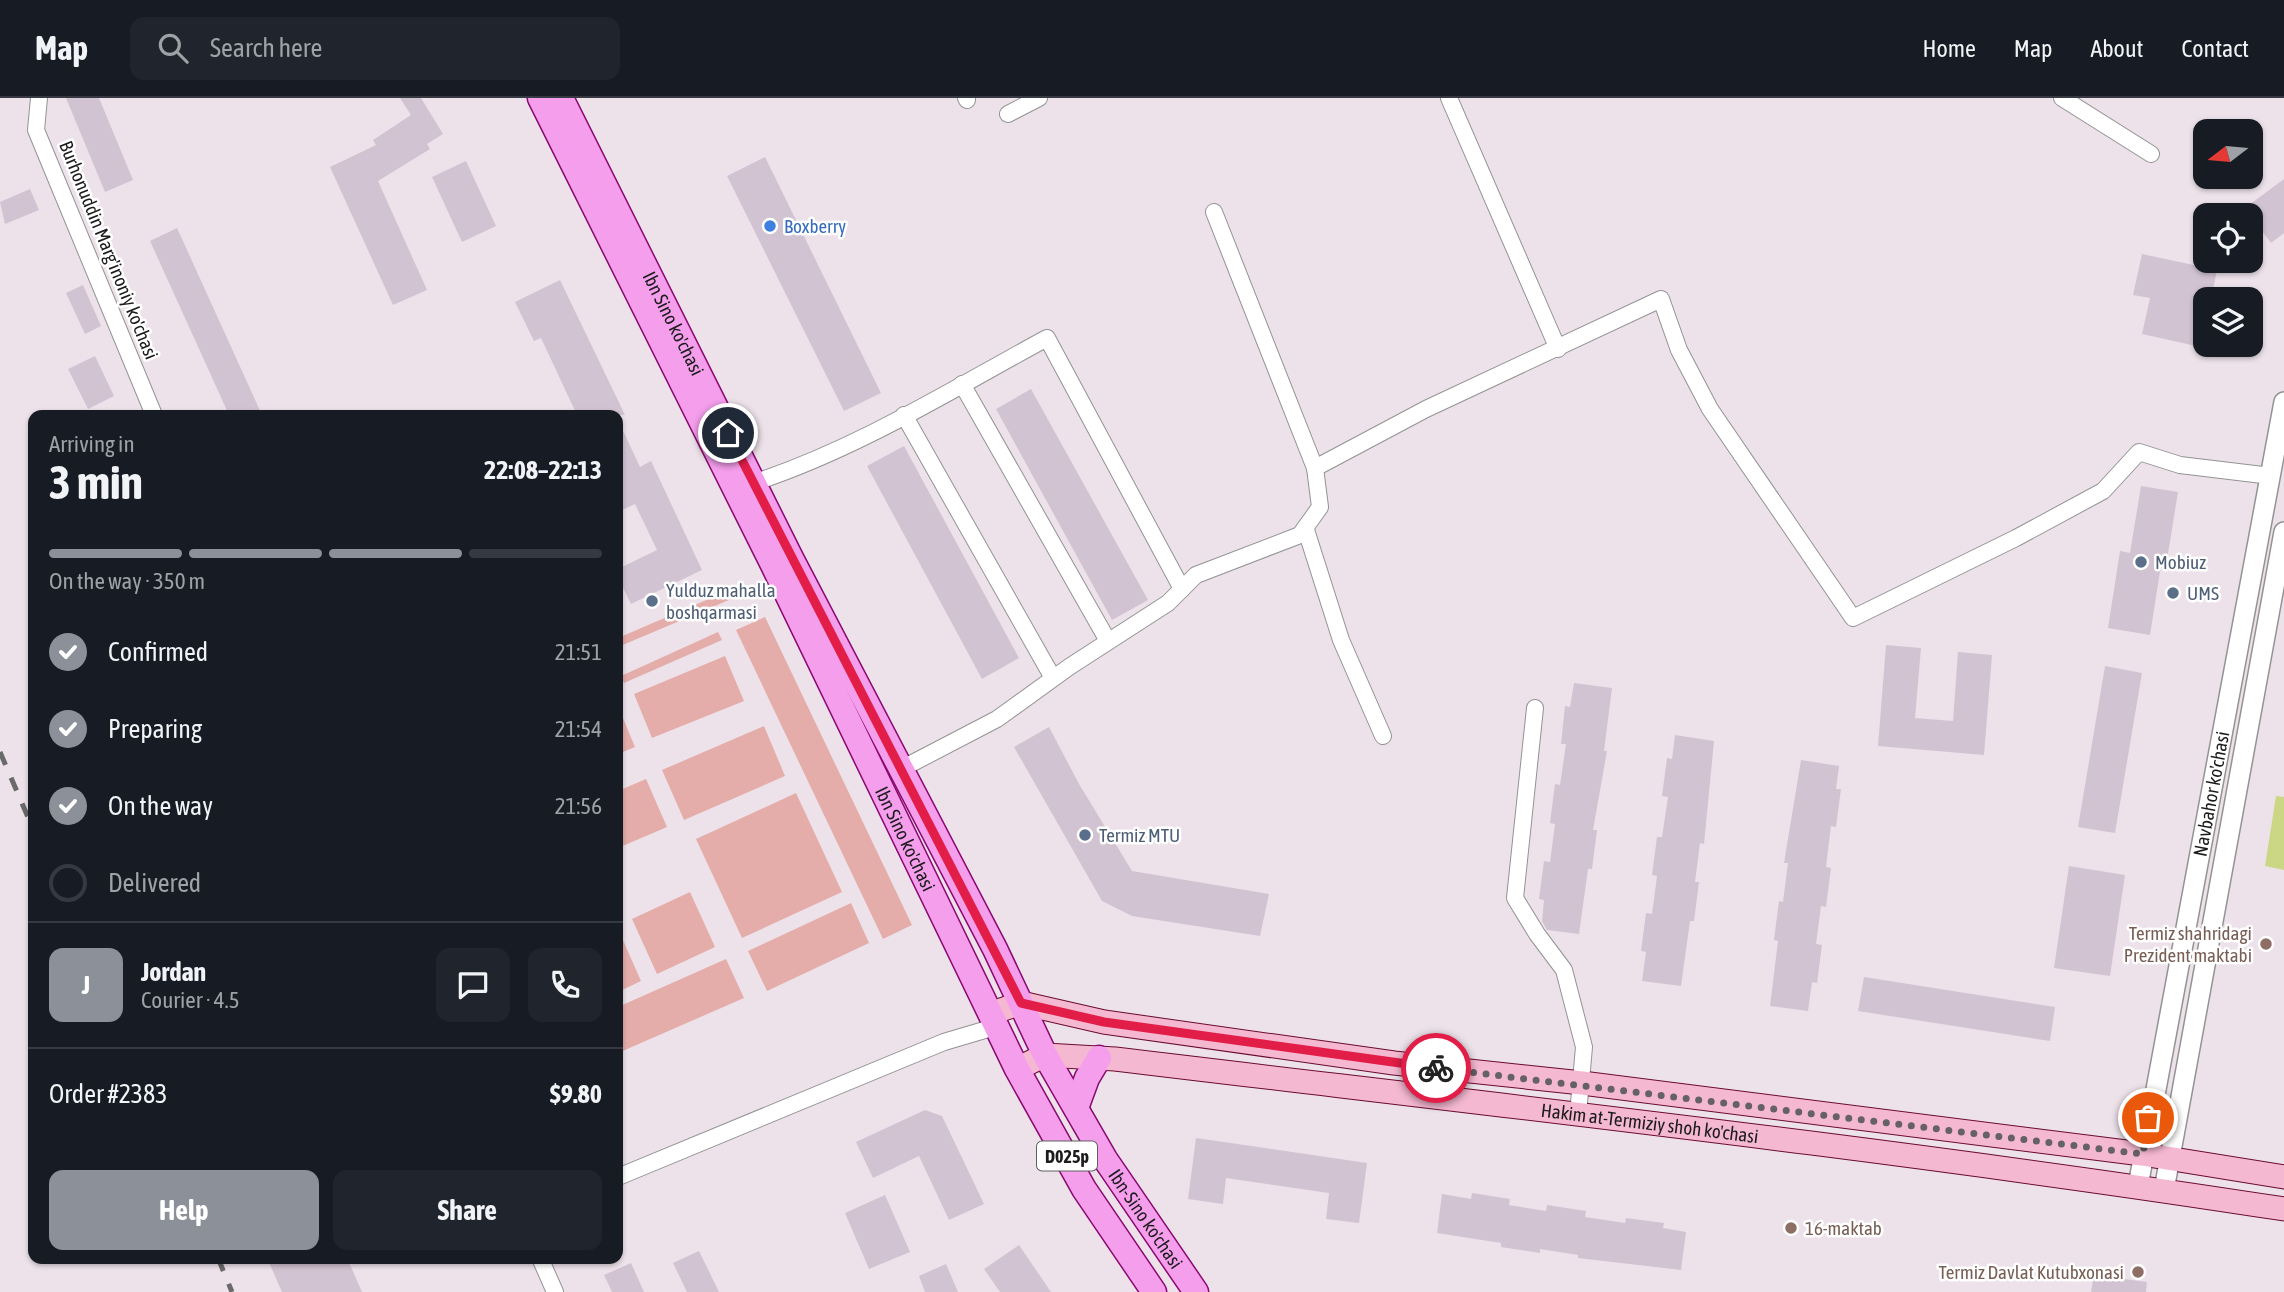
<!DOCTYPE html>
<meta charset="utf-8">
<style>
body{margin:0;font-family:"Asap Condensed",sans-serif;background:#20242c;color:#f1f3f6;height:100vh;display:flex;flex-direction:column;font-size:26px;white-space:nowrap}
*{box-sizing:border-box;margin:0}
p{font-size:23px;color:#9ea1a6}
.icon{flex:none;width:38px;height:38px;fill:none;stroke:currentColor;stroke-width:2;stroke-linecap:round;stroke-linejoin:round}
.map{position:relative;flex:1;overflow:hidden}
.panel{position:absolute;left:28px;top:312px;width:595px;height:854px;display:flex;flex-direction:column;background:#171b24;border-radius:14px;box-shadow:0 2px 5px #0004}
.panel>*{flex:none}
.needle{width:46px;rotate:254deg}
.tools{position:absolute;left:2193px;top:21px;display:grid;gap:14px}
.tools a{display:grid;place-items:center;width:70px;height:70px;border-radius:14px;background:#171b24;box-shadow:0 2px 5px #0004;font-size:35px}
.pin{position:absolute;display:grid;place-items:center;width:60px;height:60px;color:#fff;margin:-30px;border:4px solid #fff;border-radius:50%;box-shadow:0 2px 7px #0007}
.courier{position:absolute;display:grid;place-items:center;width:70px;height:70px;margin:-35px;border:5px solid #e11d48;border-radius:50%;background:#fff;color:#222;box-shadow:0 2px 9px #0007}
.summary em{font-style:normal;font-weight:700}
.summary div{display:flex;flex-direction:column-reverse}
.summary{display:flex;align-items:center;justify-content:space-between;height:119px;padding:0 21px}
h1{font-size:46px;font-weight:700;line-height:52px}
.bar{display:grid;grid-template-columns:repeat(4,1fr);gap:10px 7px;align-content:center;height:84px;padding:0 21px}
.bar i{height:9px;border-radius:5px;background:#363941}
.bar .on{background:#8c9099}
.bar p{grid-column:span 4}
.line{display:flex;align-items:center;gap:18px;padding:0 21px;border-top:2px solid #363941}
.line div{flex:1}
.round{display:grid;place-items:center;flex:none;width:74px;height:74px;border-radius:14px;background:#20242c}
ol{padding:0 21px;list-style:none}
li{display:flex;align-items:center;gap:21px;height:77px}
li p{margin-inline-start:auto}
li .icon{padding:7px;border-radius:50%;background:#8c9099;color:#fff;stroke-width:4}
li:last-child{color:#9ea1a6}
li i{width:38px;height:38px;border:4px solid #363941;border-radius:50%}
.primary-button{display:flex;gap:14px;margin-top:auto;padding:14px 21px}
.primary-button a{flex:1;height:80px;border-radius:14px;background:#8c9099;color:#fff;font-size:28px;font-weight:700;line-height:80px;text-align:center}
.primary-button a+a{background:#20242c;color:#f1f3f6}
header{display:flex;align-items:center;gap:42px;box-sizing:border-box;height:98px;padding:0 35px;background:#171b24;border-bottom:2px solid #363941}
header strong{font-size:33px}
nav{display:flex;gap:38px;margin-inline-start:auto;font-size:24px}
.search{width:490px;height:63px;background:#20242c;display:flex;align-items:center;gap:18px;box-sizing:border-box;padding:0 24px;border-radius:14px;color:#9ea1a6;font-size:26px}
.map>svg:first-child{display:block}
</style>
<header>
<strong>Map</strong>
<div class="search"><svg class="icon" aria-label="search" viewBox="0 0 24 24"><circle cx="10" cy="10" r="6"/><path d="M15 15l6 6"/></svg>Search here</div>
<nav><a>Home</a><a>Map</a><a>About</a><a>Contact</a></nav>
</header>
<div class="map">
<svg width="2284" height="1194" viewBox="0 0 2284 1194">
<rect width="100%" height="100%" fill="#ede2ea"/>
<g fill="#e4adaa">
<polygon points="725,494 729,502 618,549 618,540"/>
<polygon points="765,519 912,827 883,841 736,532"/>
<polygon points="718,534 722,542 624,585 621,578"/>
<polygon points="725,558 744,603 652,640 634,596"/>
<polygon points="618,608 635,649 618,656"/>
<polygon points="764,628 785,678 684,722 662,672"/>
<polygon points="646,681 667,729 618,750 618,693"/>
<polygon points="796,695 842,794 742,840 696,741"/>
<polygon points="690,794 715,849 657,876 632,821"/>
<polygon points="851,805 869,845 767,893 748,853"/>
<polygon points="618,831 641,883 618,894"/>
<polygon points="726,861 744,900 618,955 618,909"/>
</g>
<polygon fill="#cbd784" points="2276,698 2284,699 2284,772 2265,768"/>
<g fill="#d2c3d3">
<polygon points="66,0 99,0 133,82 105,94"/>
<polygon points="400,0 421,0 443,36 427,46 430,51 378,83 427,192 393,207 330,69 376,47 373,42 411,17"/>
<polygon points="765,59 881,295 844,313 727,78"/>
<polygon points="466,63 496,128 462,144 432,79"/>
<polygon points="2284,81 2284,135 2271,145 2245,110"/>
<polygon points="30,91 39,112 5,126 0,104"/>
<polygon points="177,130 262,317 229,317 150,143"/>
<polygon points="2142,156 2217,172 2211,201 2205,201 2201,249 2142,236 2150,200 2133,197"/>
<polygon points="560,182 625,317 577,317 541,240 534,243 515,204"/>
<polygon points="83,187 101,228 85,236 66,195"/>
<polygon points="95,258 114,298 88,311 68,271"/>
<polygon points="1031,291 1148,502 1112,522 996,311"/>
<polygon points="618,322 640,369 651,363 702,472 631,506 618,479 618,471 657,452 635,406 618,414"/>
<polygon points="904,348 1019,560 982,581 867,368"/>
<polygon points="2141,388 2178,394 2167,462 2162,461 2150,537 2108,530 2120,453 2130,455"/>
<polygon points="1886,547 1921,550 1915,620 1953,623 1958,554 1992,557 1984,657 1878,648"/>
<polygon points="2105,568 2142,575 2115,735 2078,729"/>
<polygon points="1574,585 1612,590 1604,653 1607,653 1593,732 1597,732 1592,771 1588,771 1579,836 1547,832 1542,823 1544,802 1539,801 1544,763 1550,764 1555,726 1550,725 1555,686 1560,687 1566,646 1561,646 1565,608 1570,609"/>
<polygon points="1049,629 1079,686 1132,773 1269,796 1260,838 1132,818 1102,803 1014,649"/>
<polygon points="1675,637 1714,643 1704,746 1700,745 1695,784 1699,784 1694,823 1690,823 1681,888 1642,883 1646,854 1641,853 1646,815 1652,816 1657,778 1652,777 1657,739 1662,739 1668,699 1662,698 1667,660 1672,661"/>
<polygon points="1801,662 1839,668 1836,691 1841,691 1836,729 1831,728 1826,769 1831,770 1826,809 1821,808 1816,846 1822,847 1817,885 1812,884 1808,913 1770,908 1778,843 1774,842 1779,803 1783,804 1788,765 1784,765"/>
<polygon points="2069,768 2125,777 2110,878 2054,870"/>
<polygon points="1864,879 2055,909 2050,943 1858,913"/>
<polygon points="925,1012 942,1018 984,1106 949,1122 919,1058 873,1080 856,1044"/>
<polygon points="1196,1040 1367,1065 1359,1125 1326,1121 1329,1095 1226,1080 1223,1106 1188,1101"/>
<polygon points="1472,1095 1510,1101 1509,1107 1546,1113 1547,1107 1586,1113 1585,1119 1625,1125 1626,1120 1664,1125 1663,1130 1686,1134 1681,1172 1578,1160 1578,1157 1540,1151 1540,1155 1501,1149 1501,1145 1437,1135 1442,1096 1471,1101"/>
<polygon points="885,1097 910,1154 869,1171 845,1115"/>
<polygon points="1019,1147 1051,1194 1000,1194 984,1171"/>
<polygon points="699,1153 719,1194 687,1194 673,1165"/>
<polygon points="267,1160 347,1160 362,1194 282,1194"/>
<polygon points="631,1165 644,1194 612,1194 604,1177"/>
<polygon points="946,1166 958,1194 925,1194 919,1178"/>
<polygon points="2094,1177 2147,1184 2146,1194 2091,1194"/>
</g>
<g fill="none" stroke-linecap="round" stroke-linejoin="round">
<g stroke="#939393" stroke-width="18">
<g id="minor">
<polyline points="39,0 36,32 154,317"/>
<polyline points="966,0 967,2"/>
<polyline points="1449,0 1558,251"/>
<polyline points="2062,0 2151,56"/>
<polyline points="1008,16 1039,0"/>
<polyline points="1214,114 1315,370"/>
<polyline points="962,286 1108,543"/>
<polyline points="904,317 1053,580"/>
<path d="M753 385C857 351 951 292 1047 240L1182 491"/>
<polyline points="1306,432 1341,542 1383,638"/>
<polyline points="1535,610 1515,800 1537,836 1564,872 1584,949 1578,1016"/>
<polyline points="901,671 997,621 1069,569 1168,505 1196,477 1300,437 1320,409 1315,370 1426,311 1661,201 1679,252 1710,311 1853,520 2016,440 2103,393 2139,354 2180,367 2271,378"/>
<polyline points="618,1079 944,944 998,928"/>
<polyline points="540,1160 555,1194"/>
</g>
</g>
<g stroke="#939393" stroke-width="22">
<g id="tertiary">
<path id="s1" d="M2138 1088 2284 304"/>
<polyline points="2164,1092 2284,434"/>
</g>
</g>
<g stroke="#6a0b2d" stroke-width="25">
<g id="secondary">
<polyline points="992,915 1021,905 1104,924 1394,965 1582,985 2142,1056 2284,1079"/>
<path id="s2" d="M1017 971 1045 957 1115 961C1505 1008 1896 1051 2284 1111"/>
</g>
</g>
<g stroke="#8a0970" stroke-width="27">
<g id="primary">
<path id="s3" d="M540 0 773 467 1017 971 1084 1091 1154 1194"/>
<path id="s4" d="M561 0 791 460 995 851 1045 957 1105 1061 1196 1194"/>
<polyline points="1076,1010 1087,980 1099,960"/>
</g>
</g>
<use href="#minor" stroke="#fff" stroke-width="16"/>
<use href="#tertiary" stroke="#fff" stroke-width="19"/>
<use href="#secondary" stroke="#f5b8d1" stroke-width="23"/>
<use href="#primary" stroke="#f59eec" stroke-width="24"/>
<g stroke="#6a6a6a" stroke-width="5" stroke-dasharray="14 14" stroke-linecap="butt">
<polyline points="0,654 33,731"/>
<polyline points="218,1160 232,1194"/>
</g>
</g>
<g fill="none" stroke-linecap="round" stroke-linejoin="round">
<polyline stroke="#656164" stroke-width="7" stroke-dasharray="0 12.6" points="1436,970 2143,1056 2148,1020"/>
<polyline stroke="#e11d48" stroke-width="9" points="728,335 1021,905 1104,924 1436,970"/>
</g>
<circle fill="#3f7fe0" stroke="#fff" stroke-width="2.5" cx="770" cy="128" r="7"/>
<g fill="#5c6f8a" stroke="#fff" stroke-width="2.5">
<circle cx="2141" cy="464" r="7"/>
<circle cx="2173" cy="495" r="7"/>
<circle cx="652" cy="503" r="7"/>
<circle cx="1085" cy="737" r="7"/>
</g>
<g fill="#8d6e63" stroke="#fff" stroke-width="2.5">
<circle cx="2266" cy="846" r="7"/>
<circle cx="1791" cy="1130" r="7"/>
<circle cx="2138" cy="1174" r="7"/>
</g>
<g text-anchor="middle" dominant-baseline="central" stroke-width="5" stroke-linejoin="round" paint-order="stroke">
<rect fill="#fff" stroke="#606060" stroke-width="2" x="1037" y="1043.5" width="60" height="29" rx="5"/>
<g font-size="18" font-weight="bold" fill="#1c1c1c">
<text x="1067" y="1058">D025p</text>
</g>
<g font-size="19" fill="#366cbe" stroke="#fff" text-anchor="start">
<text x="784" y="128">Boxberry</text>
</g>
<g font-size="19" fill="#1c1c1c" stroke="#fff">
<text transform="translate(109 152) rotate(68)">Burhonuddin Marg'inoniy ko'chasi</text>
<text stroke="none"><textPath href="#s4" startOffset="252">Ibn Sino ko'chasi</textPath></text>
<text stroke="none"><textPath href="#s1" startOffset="399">Navbahor ko'chasi</textPath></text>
<text stroke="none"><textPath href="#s3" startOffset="826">Ibn Sino ko'chasi</textPath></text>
<text stroke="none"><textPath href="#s2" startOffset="640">Hakim at-Termiziy shoh ko'chasi</textPath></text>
<text stroke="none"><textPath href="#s4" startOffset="1265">Ibn-Sino ko'chasi</textPath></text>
</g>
<g font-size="19" fill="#4e5e75" stroke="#fff" text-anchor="start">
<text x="2155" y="464">Mobiuz</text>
<text x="666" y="492">Yulduz mahalla<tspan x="666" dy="22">boshqarmasi</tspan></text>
<text x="2187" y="495">UMS</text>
<text x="1099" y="737">Termiz MTU</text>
</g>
<g font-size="19" fill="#785e54" stroke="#fff" text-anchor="end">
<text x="2252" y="835">Termiz shahridagi<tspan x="2252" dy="22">Prezident maktabi</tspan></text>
<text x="1805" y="1130" text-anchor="start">16-maktab</text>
<text x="2124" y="1174">Termiz Davlat Kutubxonasi</text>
</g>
</g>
</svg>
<div class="tools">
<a><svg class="needle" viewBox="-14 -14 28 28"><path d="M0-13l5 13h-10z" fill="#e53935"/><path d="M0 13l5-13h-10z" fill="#9ea1a6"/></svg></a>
<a><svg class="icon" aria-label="locate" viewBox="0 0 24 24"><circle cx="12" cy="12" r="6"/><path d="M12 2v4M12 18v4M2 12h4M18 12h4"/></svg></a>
<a><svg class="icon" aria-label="layers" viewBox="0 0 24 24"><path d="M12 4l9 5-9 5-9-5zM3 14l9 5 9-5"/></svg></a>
</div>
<div class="pin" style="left:2148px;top:1020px;background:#ea580c"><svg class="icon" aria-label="bag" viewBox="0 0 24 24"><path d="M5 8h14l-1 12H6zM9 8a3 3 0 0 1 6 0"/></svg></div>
<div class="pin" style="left:728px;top:335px;background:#1f2937"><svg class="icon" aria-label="home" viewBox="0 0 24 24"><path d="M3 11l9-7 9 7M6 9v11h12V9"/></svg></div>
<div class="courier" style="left:1436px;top:970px"><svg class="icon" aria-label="bike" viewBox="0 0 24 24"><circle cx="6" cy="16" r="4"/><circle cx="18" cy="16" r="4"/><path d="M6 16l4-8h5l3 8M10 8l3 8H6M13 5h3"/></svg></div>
<section class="panel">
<div class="summary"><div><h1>3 min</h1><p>Arriving in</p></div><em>22:08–22:13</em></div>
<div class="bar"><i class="on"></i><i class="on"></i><i class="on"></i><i></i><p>On the way · 350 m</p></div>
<ol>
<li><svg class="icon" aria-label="check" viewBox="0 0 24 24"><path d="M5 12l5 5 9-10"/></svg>Confirmed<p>21:51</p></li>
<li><svg class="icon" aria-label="check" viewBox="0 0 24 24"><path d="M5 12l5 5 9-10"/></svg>Preparing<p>21:54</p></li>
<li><svg class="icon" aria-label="check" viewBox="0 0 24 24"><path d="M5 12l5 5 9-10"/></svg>On the way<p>21:56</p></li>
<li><i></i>Delivered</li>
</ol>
<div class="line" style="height:126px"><b class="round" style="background:#8c9099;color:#fff">J</b><div><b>Jordan</b><p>Courier · 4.5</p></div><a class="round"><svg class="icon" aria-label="chat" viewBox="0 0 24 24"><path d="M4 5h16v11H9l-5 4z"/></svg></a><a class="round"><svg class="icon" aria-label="phone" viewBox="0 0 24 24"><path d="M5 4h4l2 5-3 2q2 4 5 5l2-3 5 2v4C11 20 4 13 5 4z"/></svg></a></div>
<div class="line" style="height:91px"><div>Order #2383</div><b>$9.80</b></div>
<div class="primary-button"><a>Help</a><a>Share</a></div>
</section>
</div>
